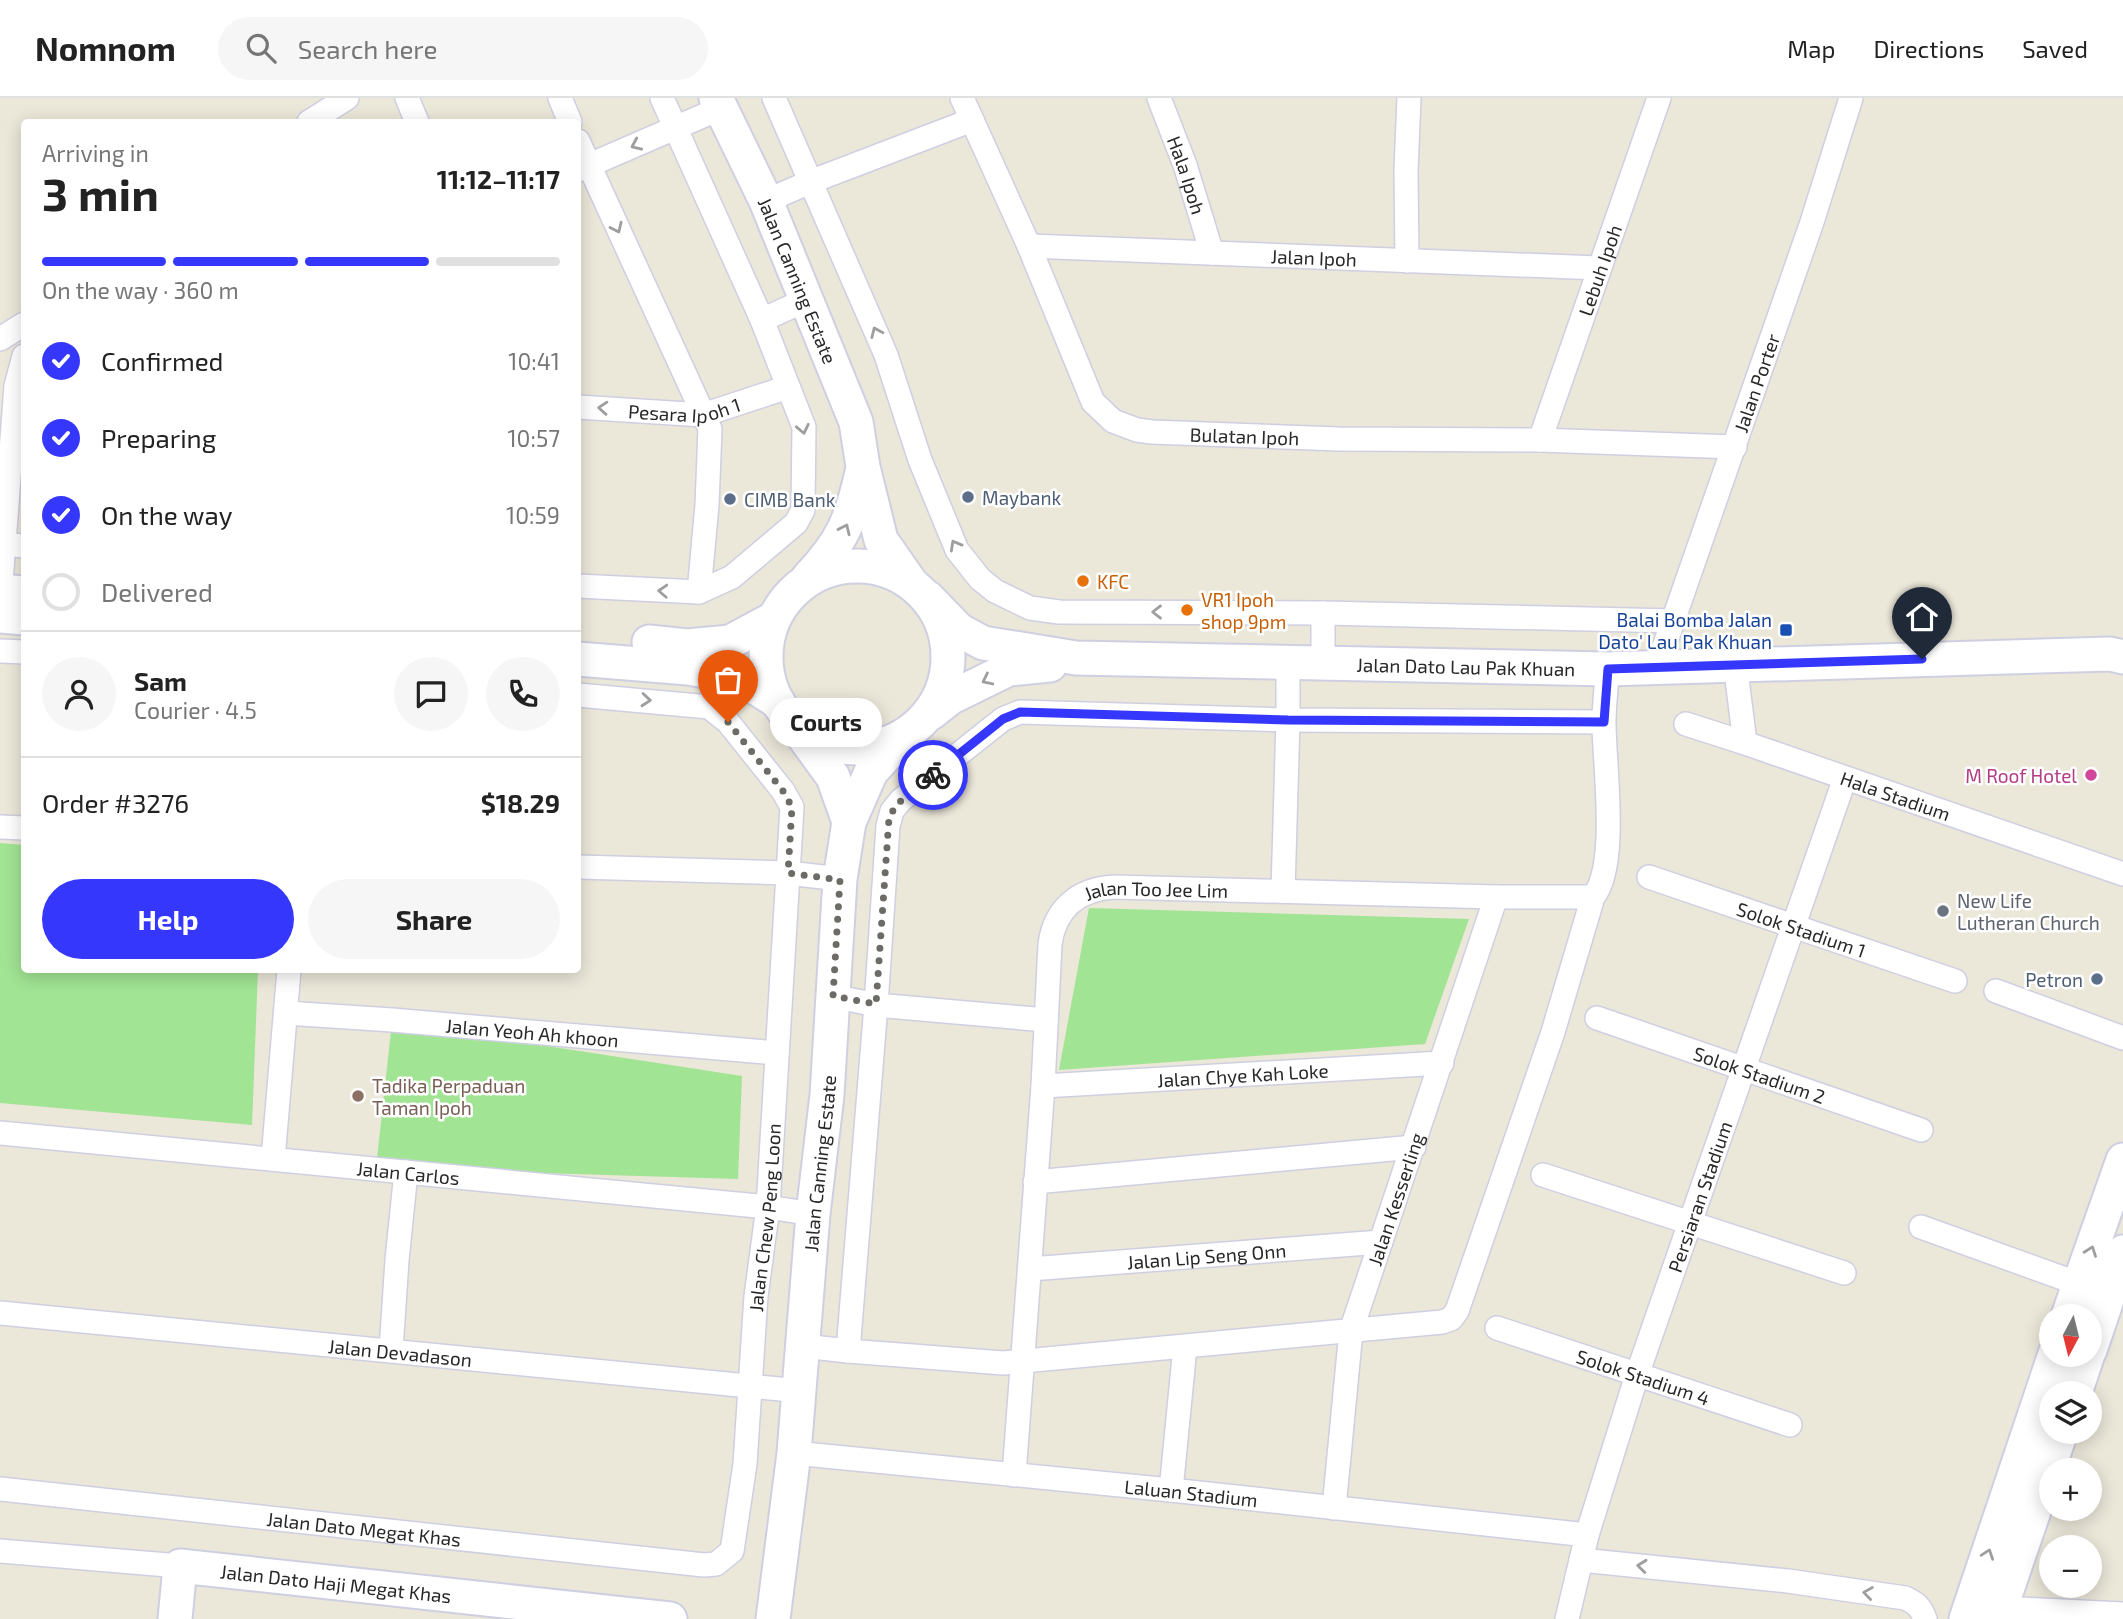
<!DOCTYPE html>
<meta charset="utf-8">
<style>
body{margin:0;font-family:"Exo 2",sans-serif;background:#f6f6f6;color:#222;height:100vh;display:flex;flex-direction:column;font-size:26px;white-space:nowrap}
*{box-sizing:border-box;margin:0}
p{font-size:23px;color:#767676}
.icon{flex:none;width:38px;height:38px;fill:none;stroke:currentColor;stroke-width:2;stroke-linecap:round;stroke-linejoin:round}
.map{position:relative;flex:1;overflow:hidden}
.panel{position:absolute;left:21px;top:21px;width:560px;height:854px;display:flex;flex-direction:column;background:#fff;border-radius:7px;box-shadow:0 4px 18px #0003}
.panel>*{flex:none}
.needle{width:46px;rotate:187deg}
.buttons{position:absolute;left:2039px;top:1206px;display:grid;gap:14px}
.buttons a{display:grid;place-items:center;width:63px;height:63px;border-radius:50%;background:#fff;box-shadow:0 4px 18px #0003;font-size:35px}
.pin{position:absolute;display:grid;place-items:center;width:60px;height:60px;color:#fff;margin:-72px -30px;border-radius:50% 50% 50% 0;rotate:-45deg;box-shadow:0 0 7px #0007}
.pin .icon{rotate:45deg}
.courier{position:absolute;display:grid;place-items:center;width:70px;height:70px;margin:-35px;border:5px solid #3537fd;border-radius:50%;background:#fff;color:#222;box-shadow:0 2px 9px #0007}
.bubble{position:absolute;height:49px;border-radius:24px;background:#fff;box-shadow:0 4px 18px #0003;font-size:23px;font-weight:700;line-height:49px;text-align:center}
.summary em{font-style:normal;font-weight:700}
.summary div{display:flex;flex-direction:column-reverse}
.summary{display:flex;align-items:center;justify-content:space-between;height:119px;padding:0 21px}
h1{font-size:46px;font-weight:700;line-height:52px}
.bar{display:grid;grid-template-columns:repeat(4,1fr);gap:10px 7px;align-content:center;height:84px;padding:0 21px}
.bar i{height:9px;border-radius:5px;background:#e0e0e0}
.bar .on{background:#3537fd}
.bar p{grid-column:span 4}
.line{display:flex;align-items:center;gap:18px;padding:0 21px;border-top:2px solid #e0e0e0}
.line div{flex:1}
.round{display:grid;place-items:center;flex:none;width:74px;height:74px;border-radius:37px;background:#f6f6f6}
ol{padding:0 21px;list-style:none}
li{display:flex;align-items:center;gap:21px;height:77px}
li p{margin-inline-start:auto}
li .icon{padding:7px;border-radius:50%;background:#3537fd;color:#fff;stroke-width:4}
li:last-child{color:#767676}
li i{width:38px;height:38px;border:4px solid #e0e0e0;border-radius:50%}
.cta{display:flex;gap:14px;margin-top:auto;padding:14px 21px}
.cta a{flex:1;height:80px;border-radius:42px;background:#3537fd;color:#fff;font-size:28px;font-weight:700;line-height:80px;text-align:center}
.cta a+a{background:#f6f6f6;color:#222}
header{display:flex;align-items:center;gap:42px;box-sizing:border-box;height:98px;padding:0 35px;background:#fff;border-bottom:2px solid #e0e0e0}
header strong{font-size:33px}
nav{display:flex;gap:38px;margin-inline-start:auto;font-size:24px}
.search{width:490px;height:63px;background:#f6f6f6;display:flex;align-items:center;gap:18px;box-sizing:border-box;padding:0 24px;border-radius:38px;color:#767676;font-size:26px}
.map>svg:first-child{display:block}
</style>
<header>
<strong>Nomnom</strong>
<div class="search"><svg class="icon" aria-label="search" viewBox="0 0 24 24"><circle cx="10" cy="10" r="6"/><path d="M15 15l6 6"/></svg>Search here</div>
<nav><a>Map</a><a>Directions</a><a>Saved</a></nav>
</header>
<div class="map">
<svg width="2123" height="1521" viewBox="0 0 2123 1521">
<rect width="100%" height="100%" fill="#ebe7d9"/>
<g fill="#a1e494">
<polygon points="0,745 24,747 24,872 258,872 252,1027 0,1005"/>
<polygon points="1089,810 1469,821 1425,946 1059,972"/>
<polygon points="392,924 742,978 738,1081 376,1070"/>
</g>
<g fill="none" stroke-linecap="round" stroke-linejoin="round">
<g stroke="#cfcfe2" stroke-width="26">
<g id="street">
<polyline points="407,0 417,24"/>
<polyline points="560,0 570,24"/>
<polyline points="774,0 886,257 920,362 957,452 980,481 995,493 1030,510 1059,514 1323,515 1674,523"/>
<path id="s1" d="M962 0 1029 148 1093 304 1113 323 1137 332 1152 334 1339 341 1540 342 1735 349"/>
<path id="s2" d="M1159 0 1185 67 1212 155"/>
<polyline points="309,24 347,0"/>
<polyline points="578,43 710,331 707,407 699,494"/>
<polyline points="578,72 721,10"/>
<polyline points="766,103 810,84 972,22"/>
<path id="s3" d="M1029 148 1599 170"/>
<polyline points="1407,163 1406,72 1409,0"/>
<polyline points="762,222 806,202"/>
<polyline points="0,241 24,226"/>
<path id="s4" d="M578 309 703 317 788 289"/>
<path id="s5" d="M1540 342 1659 0"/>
<polyline points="0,446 24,448"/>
<polyline points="578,488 699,494 732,479 796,425 803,412 804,329 762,222 662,0"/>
<polyline points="0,497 16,288 24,258"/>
<polyline points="0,553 24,554"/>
<path id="s6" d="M1735 565 1745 645 2123 776"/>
<polyline points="1323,566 1323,515"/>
<path id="s7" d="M1657 569 1812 124 1851 0"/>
<path d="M1604 624 1288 622 1020 614 1003 621 901 702 892 713 888 728 876 907 848 1253 1003 1265 1442 1224 1451 1221 1457 1213 1553 934 1593 799C1619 768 1604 666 1604 625 1604 607 1606 589 1608 571"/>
<polyline points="1686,626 1745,645"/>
<polyline points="0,729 24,730"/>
<polyline points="578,769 788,775 840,781"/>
<path id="s8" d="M1649 779 1955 883"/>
<polyline points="1283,793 1288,622 1288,565"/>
<polyline points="1996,893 2123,940"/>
<polyline points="833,898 876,907 1046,922"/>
<path id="s9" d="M286 915 392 922 777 955"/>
<path id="s10" d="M1597 920 1921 1032"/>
<path id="s11" d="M1043 988 1442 965"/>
<path id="s12" d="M0 1035 768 1109 813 1116"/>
<polyline points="273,1061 289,872"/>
<polyline points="1543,1077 1844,1175"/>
<polyline points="1035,1084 1414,1049"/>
<polyline points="1921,1129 2079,1186"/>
<path id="s13" d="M1030 1171 1381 1144"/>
<path id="s14" d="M0 1215 800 1293"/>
<path id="s15" d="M1497 1230 1790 1327"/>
<polyline points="803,1248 848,1253"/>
<polyline points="391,1252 397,1162 406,1074"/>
<path id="s16" d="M794 1355 1171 1392 1587 1437"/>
<path id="s17" d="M1014 1377 1043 988 1050 846C1055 811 1078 791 1114 789L1496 799H1593"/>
<path id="s18" d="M0 1391 704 1467 716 1466 732 1453 745 1366 756 1198 768 1109 792 709 783 693 728 624 709 609 578 597"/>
<polyline points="1171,1392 1185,1249"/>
<path id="s19" d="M1334 1410 1351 1233 1496 799"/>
<polyline points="0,1453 180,1468"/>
<path d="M1581 1462 1788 1483 1905 1500C1916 1505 1921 1509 1925 1521"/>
<polyline points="2000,1510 2123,1516"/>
<path id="s20" d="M1567 1521 1587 1437 1637 1277 1845 680"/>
</g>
</g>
<g stroke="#cfcfe2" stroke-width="37">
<g id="secondary">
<path id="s21" d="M716 0 766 103 856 324 863 369 881 442 911 485"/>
<circle cx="857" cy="559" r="91"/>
<path d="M808 480C842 444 851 423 862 374"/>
<polyline points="0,493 24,495"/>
<path id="s22" d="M928 500 959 532 983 545 1076 560 1608 571 2110 556 2123 559"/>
<polyline points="0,518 24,520"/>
<polyline points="649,544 687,548 730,544 773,521"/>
<polyline points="578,561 688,570 739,579 778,604"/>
<polyline points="931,615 950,600 1009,571 1050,567"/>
<polyline points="849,724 871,674 903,639"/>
<polyline points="2068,1218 2123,1062"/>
<polyline points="2090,1252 2123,1154"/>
<polyline points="2075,1295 2088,1256"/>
<path id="s23" d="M175 1521 180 1468 670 1521"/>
<path id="s24" d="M773 1521 794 1355 813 1116 827 997 840 781 849 724 833 679 793 624"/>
<polyline points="1966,1521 2055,1256"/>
<polyline points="1997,1521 2061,1334"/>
</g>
</g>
<use href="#street" stroke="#fff" stroke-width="23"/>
<use href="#secondary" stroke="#fff" stroke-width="33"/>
</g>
<defs><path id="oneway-chevron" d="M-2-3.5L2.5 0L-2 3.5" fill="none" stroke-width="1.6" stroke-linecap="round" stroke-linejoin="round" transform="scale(1.75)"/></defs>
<g stroke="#9e9e9e">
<use href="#oneway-chevron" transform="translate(636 47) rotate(156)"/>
<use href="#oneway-chevron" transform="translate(617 130) rotate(65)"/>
<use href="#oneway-chevron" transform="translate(876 234) rotate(-114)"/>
<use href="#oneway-chevron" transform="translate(603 310) rotate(-176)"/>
<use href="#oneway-chevron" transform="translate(803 331) rotate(78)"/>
<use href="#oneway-chevron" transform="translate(845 431) rotate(-65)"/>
<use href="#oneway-chevron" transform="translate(955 447) rotate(-119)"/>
<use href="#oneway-chevron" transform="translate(663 493) rotate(-177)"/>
<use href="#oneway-chevron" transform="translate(1157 514) rotate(-180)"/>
<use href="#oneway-chevron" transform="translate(987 582) rotate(154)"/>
<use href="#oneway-chevron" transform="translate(646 602) rotate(5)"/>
<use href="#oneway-chevron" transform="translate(2091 1153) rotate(-70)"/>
<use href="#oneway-chevron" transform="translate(1988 1456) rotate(-71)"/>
<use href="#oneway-chevron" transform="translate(1642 1468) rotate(-174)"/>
<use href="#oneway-chevron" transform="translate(1868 1495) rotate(-172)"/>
</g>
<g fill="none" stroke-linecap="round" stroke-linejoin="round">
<polyline stroke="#6c6b66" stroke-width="7" stroke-dasharray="0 12.6" points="728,624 783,693 792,709 788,775 840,782 833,898 876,906 889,720 896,707 933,677"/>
<polyline stroke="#3537fd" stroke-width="9" points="933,677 1003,621 1020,614 1288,622 1604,624 1608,571 1922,561"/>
</g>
<g fill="#5c6f8a" stroke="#fff" stroke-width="2.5">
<circle cx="968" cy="399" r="7"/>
<circle cx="730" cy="401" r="7"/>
<circle cx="2097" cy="881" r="7"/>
</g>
<g fill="#e8710a" stroke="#fff" stroke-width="2.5">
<circle cx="1083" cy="483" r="7"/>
<circle cx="1187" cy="512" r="7"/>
</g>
<rect fill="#1a4fb4" stroke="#fff" stroke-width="2.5" x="1779" y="525" width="14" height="14" rx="3.5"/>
<circle fill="#d1479c" stroke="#fff" stroke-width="2.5" cx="2091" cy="677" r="7"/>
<circle fill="#6b7280" stroke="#fff" stroke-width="2.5" cx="1943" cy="813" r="7"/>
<circle fill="#8d6e63" stroke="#fff" stroke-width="2.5" cx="358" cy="998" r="7"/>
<g text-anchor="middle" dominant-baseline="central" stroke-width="5" stroke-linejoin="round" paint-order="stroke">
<g font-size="19" fill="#282828" stroke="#fff">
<text stroke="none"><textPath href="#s2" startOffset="82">Hala Ipoh</textPath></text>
<text stroke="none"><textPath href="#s3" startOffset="285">Jalan Ipoh</textPath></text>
<text stroke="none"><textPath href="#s5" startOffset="180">Lebuh Ipoh</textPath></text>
<text stroke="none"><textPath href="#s21" startOffset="200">Jalan Canning Estate</textPath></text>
<text stroke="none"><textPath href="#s7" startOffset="301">Jalan Porter</textPath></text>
<text stroke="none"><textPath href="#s4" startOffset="107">Pesara Ipoh 1</textPath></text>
<text stroke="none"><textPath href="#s1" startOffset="492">Bulatan Ipoh</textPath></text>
<text stroke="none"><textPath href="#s22" startOffset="556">Jalan Dato Lau Pak Khuan</textPath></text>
<text stroke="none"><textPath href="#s6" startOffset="240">Hala Stadium</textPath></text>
<text stroke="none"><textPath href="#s17" startOffset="668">Jalan Too Jee Lim</textPath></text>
<text stroke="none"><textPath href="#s8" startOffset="161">Solok Stadium 1</textPath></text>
<text stroke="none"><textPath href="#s9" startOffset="247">Jalan Yeoh Ah khoon</textPath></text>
<text stroke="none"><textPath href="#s10" startOffset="172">Solok Stadium 2</textPath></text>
<text stroke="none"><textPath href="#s11" startOffset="200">Jalan Chye Kah Loke</textPath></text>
<text stroke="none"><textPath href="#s24" startOffset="458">Jalan Canning Estate</textPath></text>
<text stroke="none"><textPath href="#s12" startOffset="410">Jalan Carlos</textPath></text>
<text stroke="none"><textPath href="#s20" startOffset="443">Persiaran Stadium</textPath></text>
<text stroke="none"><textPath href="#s19" startOffset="317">Jalan Kesserling</textPath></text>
<text stroke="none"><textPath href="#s18" startOffset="1076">Jalan Chew Peng Loon</textPath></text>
<text stroke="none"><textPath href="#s13" startOffset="177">Jalan Lip Seng Onn</textPath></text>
<text stroke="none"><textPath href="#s14" startOffset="402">Jalan Devadason</textPath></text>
<text stroke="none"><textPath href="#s15" startOffset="154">Solok Stadium 4</textPath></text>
<text stroke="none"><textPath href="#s16" startOffset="399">Laluan Stadium</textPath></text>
<text stroke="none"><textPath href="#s18" startOffset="366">Jalan Dato Megat Khas</textPath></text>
<text stroke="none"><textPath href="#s23" startOffset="210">Jalan Dato Haji Megat Khas</textPath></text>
</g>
<g font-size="19" fill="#4e5e75" stroke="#fff" text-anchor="start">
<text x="982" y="399">Maybank</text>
<text x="744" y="401">CIMB Bank</text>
<text x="2083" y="881" text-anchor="end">Petron</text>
</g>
<g font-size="19" fill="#c56008" stroke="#fff" text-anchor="start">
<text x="1097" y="483">KFC</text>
<text x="1201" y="501">VR1 Ipoh<tspan x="1201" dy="22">shop 9pm</tspan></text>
</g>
<g font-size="19" fill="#164399" stroke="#fff" text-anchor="end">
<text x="1772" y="521">Balai Bomba Jalan<tspan x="1772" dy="22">Dato' Lau Pak Khuan</tspan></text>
</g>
<g font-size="19" fill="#b23c85" stroke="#fff" text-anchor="end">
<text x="2077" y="677">M Roof Hotel</text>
</g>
<g font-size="19" fill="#5b616d" stroke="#fff" text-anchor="start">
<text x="1957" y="802">New Life<tspan x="1957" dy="22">Lutheran Church</tspan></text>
</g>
<g font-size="19" fill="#785e54" stroke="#fff" text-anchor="start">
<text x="372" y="987">Tadika Perpaduan<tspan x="372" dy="22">Taman Ipoh</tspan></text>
</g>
</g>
</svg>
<div class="buttons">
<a><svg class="needle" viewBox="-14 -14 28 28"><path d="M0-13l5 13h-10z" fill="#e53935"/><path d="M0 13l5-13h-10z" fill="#767676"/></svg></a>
<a><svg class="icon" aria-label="layers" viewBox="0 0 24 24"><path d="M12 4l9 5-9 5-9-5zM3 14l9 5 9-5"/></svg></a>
<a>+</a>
<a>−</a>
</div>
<div class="pin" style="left:728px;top:624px;background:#ea580c"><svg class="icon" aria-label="bag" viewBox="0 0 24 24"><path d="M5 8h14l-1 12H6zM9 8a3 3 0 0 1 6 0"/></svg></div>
<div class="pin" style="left:1922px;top:561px;background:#1f2937"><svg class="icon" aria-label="home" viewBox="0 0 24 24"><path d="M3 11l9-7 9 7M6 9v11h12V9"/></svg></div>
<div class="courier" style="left:933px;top:677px"><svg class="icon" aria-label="bike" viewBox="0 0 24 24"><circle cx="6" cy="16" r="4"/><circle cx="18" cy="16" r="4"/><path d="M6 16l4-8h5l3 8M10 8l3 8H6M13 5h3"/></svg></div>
<div class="bubble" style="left:770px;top:600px;width:112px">Courts</div>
<section class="panel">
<div class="summary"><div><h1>3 min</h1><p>Arriving in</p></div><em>11:12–11:17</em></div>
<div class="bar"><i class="on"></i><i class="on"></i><i class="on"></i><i></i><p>On the way · 360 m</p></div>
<ol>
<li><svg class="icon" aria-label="check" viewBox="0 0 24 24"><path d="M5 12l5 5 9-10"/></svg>Confirmed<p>10:41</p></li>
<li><svg class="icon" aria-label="check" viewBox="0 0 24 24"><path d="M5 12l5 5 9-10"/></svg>Preparing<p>10:57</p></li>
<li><svg class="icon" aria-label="check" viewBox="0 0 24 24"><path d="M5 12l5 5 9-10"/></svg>On the way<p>10:59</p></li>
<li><i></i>Delivered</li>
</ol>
<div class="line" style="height:126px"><a class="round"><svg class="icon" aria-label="person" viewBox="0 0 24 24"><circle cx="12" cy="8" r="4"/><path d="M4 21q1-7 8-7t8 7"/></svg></a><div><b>Sam</b><p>Courier · 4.5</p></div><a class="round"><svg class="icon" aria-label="chat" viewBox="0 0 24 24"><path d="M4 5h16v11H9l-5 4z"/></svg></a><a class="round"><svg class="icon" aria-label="phone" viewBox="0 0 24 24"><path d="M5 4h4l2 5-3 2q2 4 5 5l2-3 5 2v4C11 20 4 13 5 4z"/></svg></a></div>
<div class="line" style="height:91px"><div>Order #3276</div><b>$18.29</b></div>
<div class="cta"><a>Help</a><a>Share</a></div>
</section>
</div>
